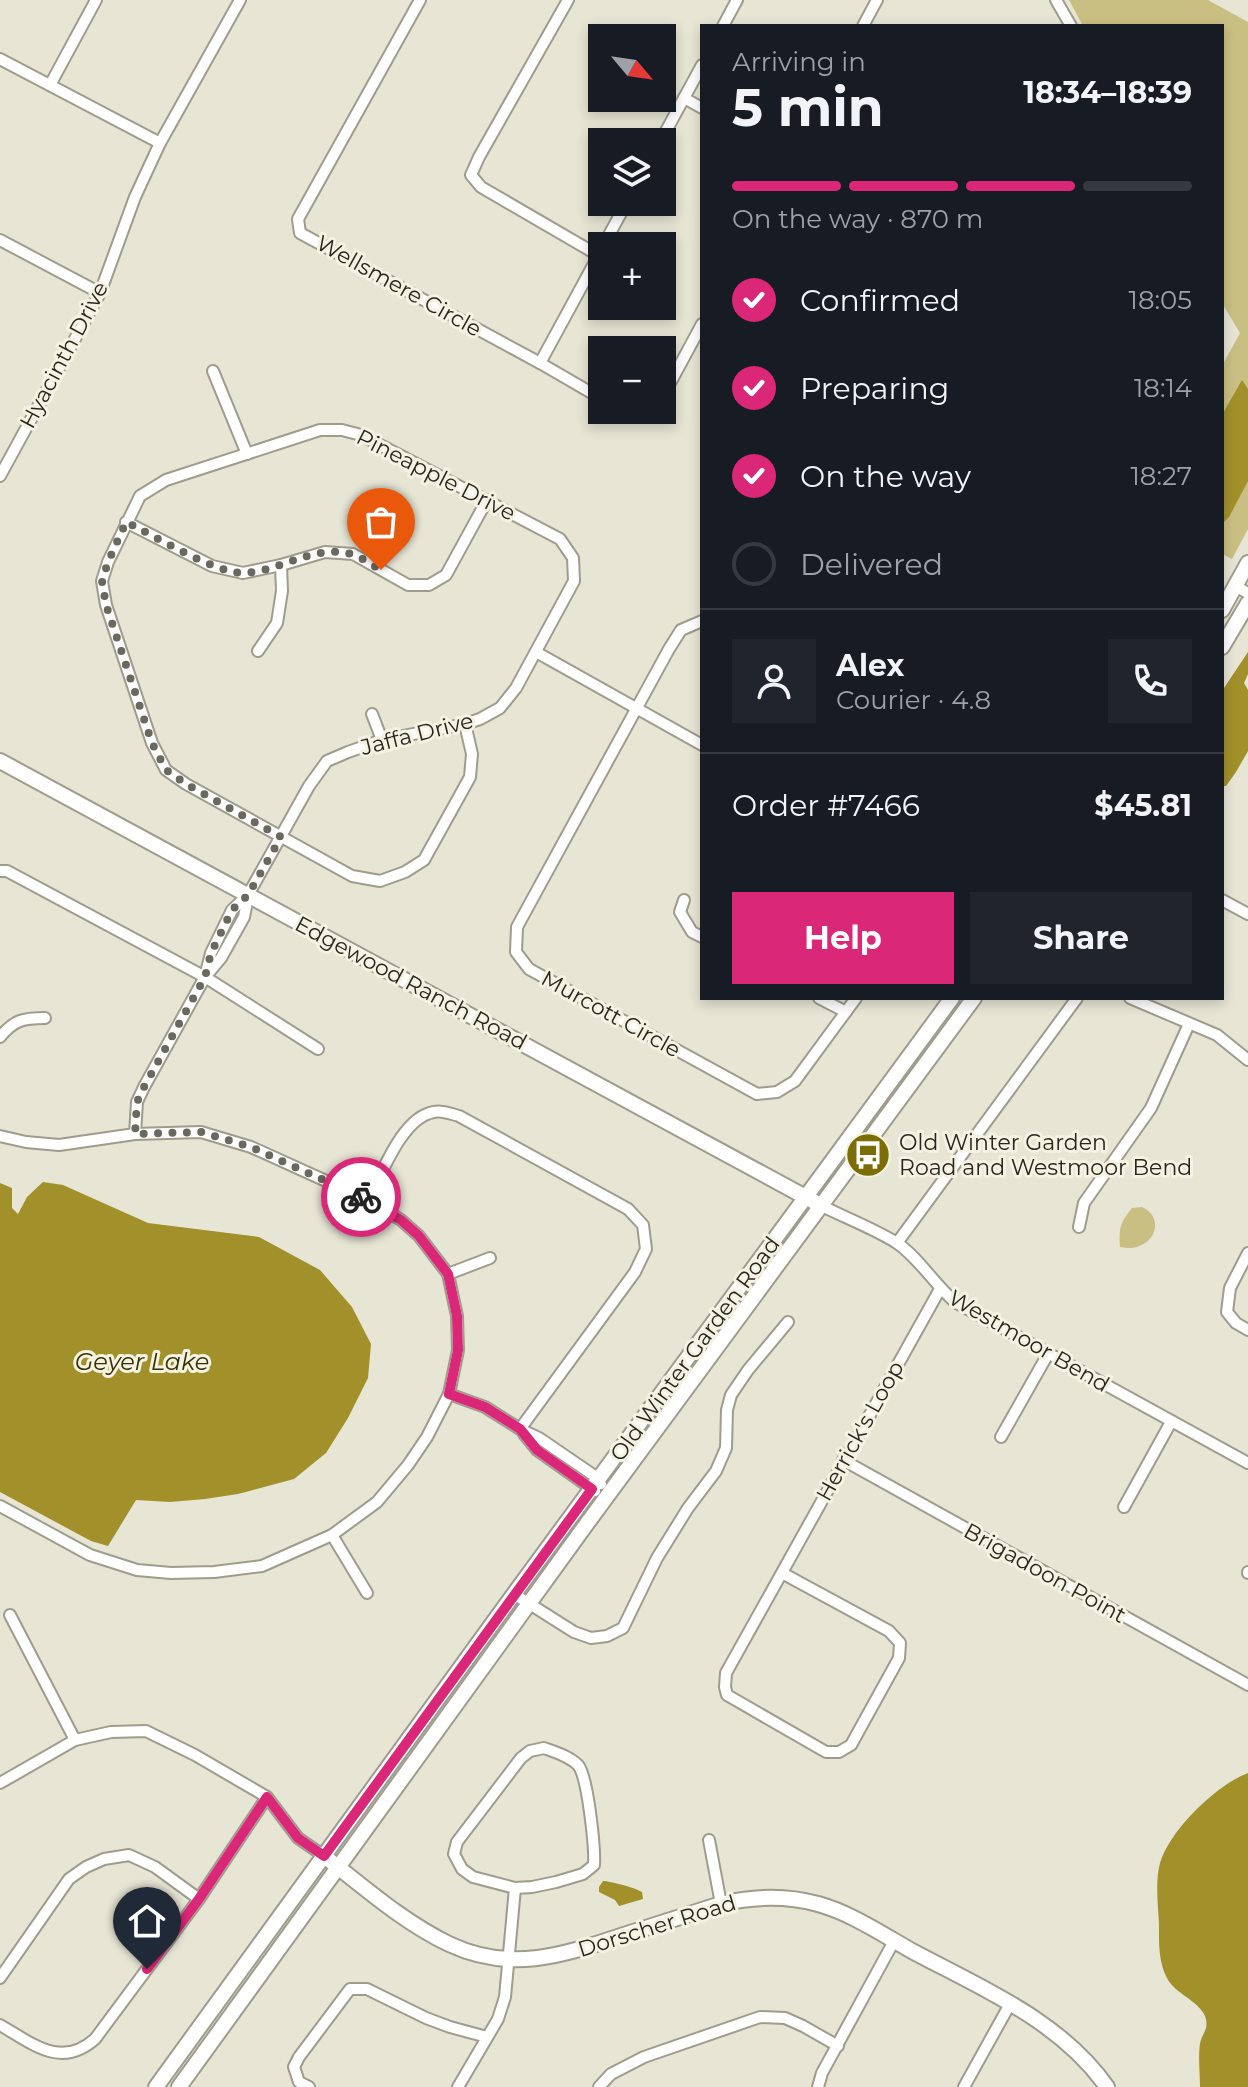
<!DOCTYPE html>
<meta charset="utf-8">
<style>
body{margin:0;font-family:Montserrat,sans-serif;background:#20242c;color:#f1f3f6;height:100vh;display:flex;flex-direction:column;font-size:30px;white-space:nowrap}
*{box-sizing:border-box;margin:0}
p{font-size:26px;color:#9ea1a6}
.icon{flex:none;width:44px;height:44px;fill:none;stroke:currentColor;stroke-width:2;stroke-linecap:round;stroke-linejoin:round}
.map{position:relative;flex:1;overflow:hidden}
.drawer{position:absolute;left:700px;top:24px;width:524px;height:976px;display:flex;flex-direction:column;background:#171b24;border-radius:0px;box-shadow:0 4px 12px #0003}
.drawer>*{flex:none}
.needle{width:52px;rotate:119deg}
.fabs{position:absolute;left:588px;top:24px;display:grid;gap:16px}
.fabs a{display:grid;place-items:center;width:88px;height:88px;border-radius:0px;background:#171b24;box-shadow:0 4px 12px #0003;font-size:40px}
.pin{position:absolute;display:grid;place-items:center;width:68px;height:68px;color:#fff;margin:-82px -34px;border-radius:50% 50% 50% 0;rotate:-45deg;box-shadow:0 0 8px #0007}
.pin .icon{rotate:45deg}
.courier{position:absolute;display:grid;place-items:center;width:80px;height:80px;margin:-40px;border:6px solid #db2777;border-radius:50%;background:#fff;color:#222;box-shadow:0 2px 10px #0007}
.headline em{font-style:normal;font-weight:700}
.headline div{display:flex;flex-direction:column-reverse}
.headline{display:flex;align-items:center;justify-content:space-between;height:136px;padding:0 32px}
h1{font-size:52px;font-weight:700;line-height:60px}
.bar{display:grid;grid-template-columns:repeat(4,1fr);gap:12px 8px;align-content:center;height:96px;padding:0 32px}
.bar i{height:10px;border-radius:6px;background:#363941}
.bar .active{background:#db2777}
.bar p{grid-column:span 4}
.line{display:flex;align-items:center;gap:20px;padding:0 32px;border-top:2px solid #363941}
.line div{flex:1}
.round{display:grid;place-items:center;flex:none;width:84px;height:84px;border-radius:0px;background:#20242c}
ol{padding:0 32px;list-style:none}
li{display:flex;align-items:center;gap:24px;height:88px}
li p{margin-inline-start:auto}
li .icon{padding:8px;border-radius:50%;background:#db2777;color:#fff;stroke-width:4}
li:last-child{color:#9ea1a6}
li i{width:44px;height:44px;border:4px solid #363941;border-radius:50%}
.action{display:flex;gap:16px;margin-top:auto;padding:16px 32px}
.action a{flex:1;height:92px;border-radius:0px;background:#db2777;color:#fff;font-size:32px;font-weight:700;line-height:92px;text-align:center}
.action a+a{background:#20242c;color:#f1f3f6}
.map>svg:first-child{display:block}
</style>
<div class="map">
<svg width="1248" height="2087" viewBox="0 0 1248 2087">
<rect width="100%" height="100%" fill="#e7e5d4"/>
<g fill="#cabf83">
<polygon points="1069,0 1208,0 1248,22 1248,529 1232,559 1222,554 1222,366 1240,333 1222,303 1222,26 1083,26"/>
<path d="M1142 1207C1161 1215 1159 1239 1139 1246 1133 1249 1127 1248 1120 1247 1119 1227 1120 1223 1132 1208Z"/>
</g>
<g fill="#a2912a">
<polygon points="1242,380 1248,389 1248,481 1229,517 1222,524 1222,415"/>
<polygon points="1248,652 1248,674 1244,683 1248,690 1248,751 1236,772 1226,786 1222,786 1222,691"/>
<polygon points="43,1182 63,1185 148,1223 259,1237 320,1270 352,1307 371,1344 368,1378 348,1418 326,1453 294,1479 238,1494 205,1499 170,1502 136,1500 108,1546 91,1541 0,1492 0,1183 12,1188 12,1208 18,1214 27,1197"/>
<path d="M1248 1773V2087H1200C1200 2074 1198 2056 1200 2044 1201 2034 1210 2030 1205 2016 1198 2000 1175 1994 1167 1978 1158 1961 1159 1941 1159 1924 1158 1904 1155 1882 1160 1863 1170 1830 1216 1785 1248 1773Z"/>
<path d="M603 1881C610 1881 636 1888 642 1892L643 1899 619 1906 615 1900 599 1892V1887Z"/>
</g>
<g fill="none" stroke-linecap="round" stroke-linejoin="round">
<g stroke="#9f9c8d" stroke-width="14">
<g id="minor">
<polyline points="420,0 298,219 300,233 540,363 602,399"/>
<polyline points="568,0 479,157 471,175 481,187 598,255"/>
<polyline points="1056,0 1071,26"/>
<polyline points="723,26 737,0"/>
<polyline points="863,26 877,0"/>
<polyline points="0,59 160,143"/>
<polyline points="50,85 96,0"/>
<polyline points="684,98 702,108"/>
<polyline points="660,142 702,65"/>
<polyline points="0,240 100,293"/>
<polyline points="603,246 627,202"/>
<polyline points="540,363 602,249"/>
<polyline points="213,371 247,454"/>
<polyline points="662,398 702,324"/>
<polyline points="621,410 633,417 649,417 655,410"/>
<polyline points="0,476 100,293 135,197 160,143 240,0"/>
<polyline points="126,522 212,566 243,573 281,565 325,552 353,554 408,585 429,585 446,575 487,500"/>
<polyline points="1235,586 1248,593"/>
<polyline points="702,621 681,630 669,649 517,927 516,952 529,969 757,1094 777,1092 795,1081 856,998"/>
<polyline points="258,651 277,623 282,591 281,565"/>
<polyline points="536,652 702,745"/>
<polyline points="372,714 382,740"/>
<polyline points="0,871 7,871 205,977 318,1049"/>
<polyline points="684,900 680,912 692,932 702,937"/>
<polyline points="1222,900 1248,914"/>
<polyline points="205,977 211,953 232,910 248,895 309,786 327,761 348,752 382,740 465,724 480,719 500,708 516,688 574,581 573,558 560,539 361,435 342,430 320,430 166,480 140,496 108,562 102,581 106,605 152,743 166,770 186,784 352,876 380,881 405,872 424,860 470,777 472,754 465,724"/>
<polyline points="819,998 846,1012"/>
<polyline points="1130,998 1217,1035 1248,1060"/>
<path d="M0 1037C14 1020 23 1018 45 1018"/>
<polyline points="135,1134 137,1102 144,1087 205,977 221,958 244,917 248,897"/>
<polyline points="0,1136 26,1142 59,1145 135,1134 201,1132 251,1147 368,1200 401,1220 419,1236 448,1274 457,1316 458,1350 449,1394 427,1437 408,1465 377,1502 332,1535 262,1566 214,1572 171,1573 137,1570 90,1555 0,1506"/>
<path d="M368 1200C382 1174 402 1117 434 1112 442 1110 451 1114 459 1116L628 1209 643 1225 646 1249 635 1272 520 1429"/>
<path d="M822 1206C846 1218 875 1229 897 1243 919 1258 934 1284 955 1302L1248 1463"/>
<polyline points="1079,1227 1084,1203 1151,1108 1189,1024"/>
<polyline points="897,1243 1077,998"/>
<polyline points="1248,1253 1230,1288 1227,1312 1236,1323 1248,1330"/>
<polyline points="448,1274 490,1258"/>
<polyline points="449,1394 485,1407 520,1429 539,1438 599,1479 601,1484"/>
<polyline points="524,1434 537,1450 595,1491"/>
<polyline points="1001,1437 1048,1354"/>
<polyline points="843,1460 1248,1685"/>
<polyline points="1124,1507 1171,1422"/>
<polyline points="332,1535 367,1593"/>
<polyline points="782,1573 889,1631 900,1643 899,1658 851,1745 839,1752 826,1752 727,1695 725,1687 726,1673 940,1289"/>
<polyline points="1248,1573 1248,1572"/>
<polyline points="514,1594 574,1632 591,1638 607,1636 623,1628 657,1558 688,1508 716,1471 726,1448 727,1410 731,1395 748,1370 788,1322"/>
<polyline points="10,1615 75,1740"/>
<path d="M544 1748C555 1752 569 1756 578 1765 588 1777 595 1848 594 1865L583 1874 556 1882 532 1887 515 1888 473 1877 462 1869 454 1854 457 1842 521 1758 530 1751Z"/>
<polyline points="0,1783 75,1740 111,1732 146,1731 195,1755 267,1797 298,1838 324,1856"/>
<polyline points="709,1840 721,1904"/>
<polyline points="0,1978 69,1879 86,1867 104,1859 129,1855 155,1867 199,1899"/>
<path d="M0 2025C33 2044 61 2069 95 2039L199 1899 267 1797"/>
<polyline points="309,2087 299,2082 294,2067 299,2057 350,1989 367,1989 426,2018 450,2027 487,2037"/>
<polyline points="458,2087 498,2019 505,1997 515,1888"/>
<polyline points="599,2087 611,2074 644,2057 760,2017 785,2018 803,2026 838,2046"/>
<polyline points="818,2087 822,2073 894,1941"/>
<polyline points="964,2087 1010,2004"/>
</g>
</g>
<g stroke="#9f9c8d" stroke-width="18">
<g id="tertiary">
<polyline points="0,761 822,1206"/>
<path d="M324 1856C364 1887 403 1922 449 1944 512 1974 566 1954 627 1934 659 1924 690 1914 721 1904 754 1896 785 1895 818 1904 851 1913 882 1934 912 1951 981 1988 1060 2020 1107 2087"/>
</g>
</g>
<g stroke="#9f9c8d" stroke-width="18">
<g id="secondary">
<polyline points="1222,610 1248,563"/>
<polyline points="1222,647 1248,603"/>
<polyline points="156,2087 514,1594 952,998"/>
<polyline points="179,2087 588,1522 974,998"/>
</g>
</g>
<use href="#minor" stroke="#fff" stroke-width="10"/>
<use href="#tertiary" stroke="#fff" stroke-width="14"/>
<use href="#secondary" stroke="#fff" stroke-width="14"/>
</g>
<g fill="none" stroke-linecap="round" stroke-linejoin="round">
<path stroke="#6a695f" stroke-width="8" stroke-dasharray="0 14.4" d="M361 1197 251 1147 201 1132 135 1134 137 1102 144 1087 205 977 211 953 232 910 248 895 281 837 186 784 166 770 152 743 106 605 102 581 108 562 126 522C153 535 218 575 245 573 281 571 318 542 354 555 363 558 372 565 381 570"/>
<polyline stroke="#db2777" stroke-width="10" points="147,1969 199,1899 267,1797 298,1838 324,1856 592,1489 537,1450 520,1429 485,1407 449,1394 458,1350 457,1316 448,1274 419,1236 401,1220 361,1197"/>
</g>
<defs>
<g id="bus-disc" transform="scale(2.3)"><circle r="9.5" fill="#7c6d07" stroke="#f4f2e1"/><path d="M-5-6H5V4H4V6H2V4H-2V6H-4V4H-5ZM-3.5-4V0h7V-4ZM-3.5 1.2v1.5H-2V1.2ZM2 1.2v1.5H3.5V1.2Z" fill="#fff"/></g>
</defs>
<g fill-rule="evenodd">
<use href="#bus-disc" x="868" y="1155"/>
</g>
<g text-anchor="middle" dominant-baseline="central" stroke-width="6" stroke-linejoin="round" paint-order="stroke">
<g font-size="22" fill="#272620" stroke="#f4f2e1">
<text transform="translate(399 286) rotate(29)">Wellsmere Circle</text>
<text transform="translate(64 355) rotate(-62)">Hyacinth Drive</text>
<text transform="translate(436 475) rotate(27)">Pineapple Drive</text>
<text transform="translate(417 734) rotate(-14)">Jaffa Drive</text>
<text transform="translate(411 983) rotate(28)">Edgewood Ranch Road</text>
<text transform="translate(611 1014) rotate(29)">Murcott Circle</text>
<text transform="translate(1029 1341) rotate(30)">Westmoor Bend</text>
<text transform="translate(695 1349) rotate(-54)">Old Winter Garden Road</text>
<text transform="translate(860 1431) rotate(-61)">Herrick's Loop</text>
<text transform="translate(1045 1573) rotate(29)">Brigadoon Point</text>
<text transform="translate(657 1926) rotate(-17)">Dorscher Road</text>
</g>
<g font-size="22" fill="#272620" stroke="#f4f2e1" text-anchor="start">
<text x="899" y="1142">Old Winter Garden<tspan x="899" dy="25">Road and Westmoor Bend</tspan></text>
</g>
<g font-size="24" font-style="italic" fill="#373004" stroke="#f4f2e1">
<text x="142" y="1361">Geyer Lake</text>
</g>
</g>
</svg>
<div class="fabs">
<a><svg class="needle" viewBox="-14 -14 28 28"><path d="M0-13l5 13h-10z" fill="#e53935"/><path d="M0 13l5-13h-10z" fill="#9ea1a6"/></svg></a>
<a><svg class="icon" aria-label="layers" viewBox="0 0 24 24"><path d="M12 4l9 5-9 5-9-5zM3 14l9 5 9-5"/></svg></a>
<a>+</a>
<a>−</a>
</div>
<div class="pin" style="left:381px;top:570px;background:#ea580c"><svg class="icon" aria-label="bag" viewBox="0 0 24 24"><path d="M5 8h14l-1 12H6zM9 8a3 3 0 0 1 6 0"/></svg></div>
<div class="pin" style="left:147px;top:1969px;background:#1f2937"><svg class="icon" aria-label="home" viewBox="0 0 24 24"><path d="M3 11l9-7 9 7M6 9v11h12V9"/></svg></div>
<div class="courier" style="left:361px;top:1197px"><svg class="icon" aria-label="bike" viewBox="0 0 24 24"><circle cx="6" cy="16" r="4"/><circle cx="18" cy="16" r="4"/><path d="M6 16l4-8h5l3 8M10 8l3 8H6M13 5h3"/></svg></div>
<section class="drawer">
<div class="headline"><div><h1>5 min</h1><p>Arriving in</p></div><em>18:34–18:39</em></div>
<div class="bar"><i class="active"></i><i class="active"></i><i class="active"></i><i></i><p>On the way · 870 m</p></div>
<ol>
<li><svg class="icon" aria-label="check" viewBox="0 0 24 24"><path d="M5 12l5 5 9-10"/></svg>Confirmed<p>18:05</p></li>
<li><svg class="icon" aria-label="check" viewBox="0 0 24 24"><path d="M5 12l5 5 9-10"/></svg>Preparing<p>18:14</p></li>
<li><svg class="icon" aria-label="check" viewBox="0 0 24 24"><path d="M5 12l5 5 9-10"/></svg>On the way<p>18:27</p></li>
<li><i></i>Delivered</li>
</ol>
<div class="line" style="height:144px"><a class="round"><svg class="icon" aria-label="person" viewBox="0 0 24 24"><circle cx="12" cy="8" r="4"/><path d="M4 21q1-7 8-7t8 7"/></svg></a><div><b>Alex</b><p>Courier · 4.8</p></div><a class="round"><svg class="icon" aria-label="phone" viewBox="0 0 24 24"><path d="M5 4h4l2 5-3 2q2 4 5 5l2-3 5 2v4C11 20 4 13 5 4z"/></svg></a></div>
<div class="line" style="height:104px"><div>Order #7466</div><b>$45.81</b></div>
<div class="action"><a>Help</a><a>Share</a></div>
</section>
</div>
